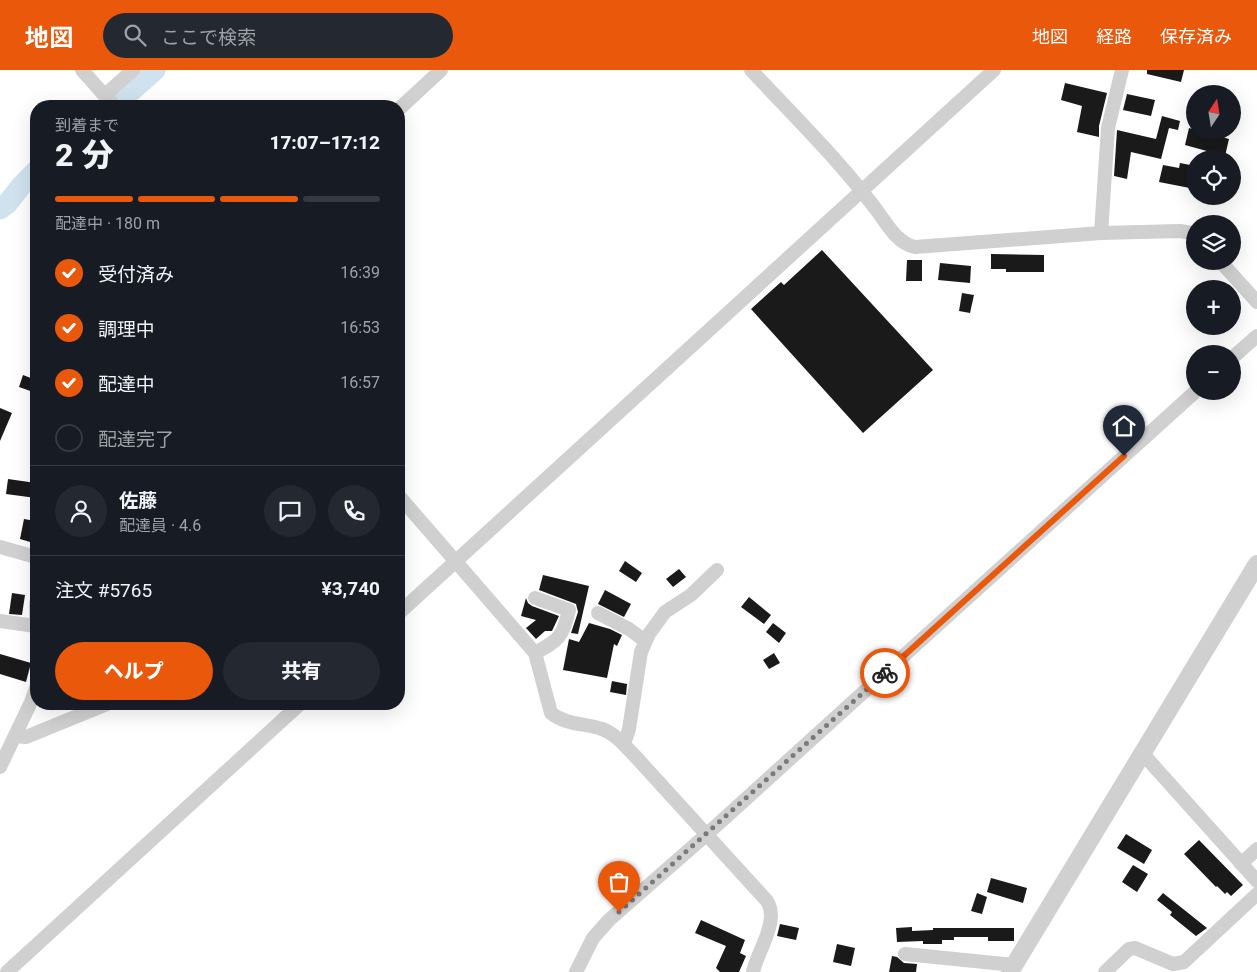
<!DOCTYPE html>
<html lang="ja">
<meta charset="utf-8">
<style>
body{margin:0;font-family:Roboto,"Noto Sans JP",sans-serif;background:#242831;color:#f1f3f6;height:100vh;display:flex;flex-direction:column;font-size:19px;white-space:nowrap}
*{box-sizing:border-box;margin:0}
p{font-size:16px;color:#9ea1a6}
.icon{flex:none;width:28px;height:28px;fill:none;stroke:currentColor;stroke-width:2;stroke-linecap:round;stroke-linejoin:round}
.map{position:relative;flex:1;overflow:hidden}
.drawer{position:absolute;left:30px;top:30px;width:375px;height:610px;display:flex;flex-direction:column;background:#171b24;border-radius:20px;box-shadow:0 5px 20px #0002}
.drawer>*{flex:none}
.needle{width:32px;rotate:12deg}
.controls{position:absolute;left:1186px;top:15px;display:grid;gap:10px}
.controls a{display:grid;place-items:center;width:55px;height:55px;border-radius:50%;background:#171b24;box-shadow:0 5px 20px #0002;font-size:25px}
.pin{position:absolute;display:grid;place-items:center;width:42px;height:42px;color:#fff;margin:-51px -21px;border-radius:50% 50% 50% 0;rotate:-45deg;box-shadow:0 0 5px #0007}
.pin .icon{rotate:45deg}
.courier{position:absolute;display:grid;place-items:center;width:50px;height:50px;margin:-25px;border:4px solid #ea580c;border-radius:50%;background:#fff;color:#222;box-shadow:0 1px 6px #0007}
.head em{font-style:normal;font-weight:800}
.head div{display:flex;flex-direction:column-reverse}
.head{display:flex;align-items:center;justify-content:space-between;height:85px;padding:0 25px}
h1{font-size:32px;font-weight:800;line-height:38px}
.bar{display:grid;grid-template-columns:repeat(4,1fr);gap:8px 5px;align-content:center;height:60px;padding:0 25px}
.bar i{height:6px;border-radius:4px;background:#363941}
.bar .current{background:#ea580c}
.bar p{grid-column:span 4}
.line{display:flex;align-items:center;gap:12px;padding:0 25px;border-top:1px solid #363941}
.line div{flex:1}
.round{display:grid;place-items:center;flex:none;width:52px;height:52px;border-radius:26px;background:#242831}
ol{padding:0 25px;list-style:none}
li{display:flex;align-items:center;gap:15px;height:55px}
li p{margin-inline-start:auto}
li .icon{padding:5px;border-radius:50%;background:#ea580c;color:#fff;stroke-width:4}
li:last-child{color:#9ea1a6}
li i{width:28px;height:28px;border:2px solid #363941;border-radius:50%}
.action{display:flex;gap:10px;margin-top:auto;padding:10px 25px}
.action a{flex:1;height:58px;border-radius:30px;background:#ea580c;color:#fff;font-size:20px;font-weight:800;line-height:58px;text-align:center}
.action a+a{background:#242831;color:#f1f3f6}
header{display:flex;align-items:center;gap:30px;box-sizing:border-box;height:70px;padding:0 25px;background:#ea580c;color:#fff}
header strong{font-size:24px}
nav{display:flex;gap:28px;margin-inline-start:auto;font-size:18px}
.search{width:350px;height:45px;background:#242831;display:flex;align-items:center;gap:12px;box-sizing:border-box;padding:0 18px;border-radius:28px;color:#9ea1a6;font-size:19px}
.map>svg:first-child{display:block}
</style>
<header>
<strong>地図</strong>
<div class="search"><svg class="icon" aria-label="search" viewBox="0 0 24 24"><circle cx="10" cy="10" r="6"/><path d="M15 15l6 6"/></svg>ここで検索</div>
<nav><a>地図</a><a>経路</a><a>保存済み</a></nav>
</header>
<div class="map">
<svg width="1257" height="902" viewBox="0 0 1257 902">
<rect width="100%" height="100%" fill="#fff"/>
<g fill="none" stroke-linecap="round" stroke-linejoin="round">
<g stroke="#cfe2ee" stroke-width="21">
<polyline points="114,36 155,0"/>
<polyline points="0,139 7,134 21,116 36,101"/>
</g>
</g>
<g fill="#1a1a1a">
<polygon points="1147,0 1184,0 1181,12 1147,4"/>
<polygon points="1065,13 1107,23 1099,56 1099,67 1077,62 1082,36 1061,30"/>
<polygon points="1127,24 1155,30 1151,46 1123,40"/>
<polygon points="1162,46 1180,51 1178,60 1169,58 1161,89 1131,82 1127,109 1114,106 1117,60 1156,69"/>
<polygon points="1189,58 1195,60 1195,61 1202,61 1229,69 1225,86 1185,75"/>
<polygon points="1180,93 1195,96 1195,119 1159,112 1163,95 1179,98"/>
<polygon points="822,180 933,300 863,363 751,239 781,212 784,215"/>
<polygon points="991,184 1044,185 1044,202 1006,202 1006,199 991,199"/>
<polygon points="907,190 922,190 922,211 906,211"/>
<polygon points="940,193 971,196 970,213 938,210"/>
<polygon points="962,223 974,225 970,243 959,241"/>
<polygon points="23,305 36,310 36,323 19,317"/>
<polygon points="0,338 12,343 0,371"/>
<polygon points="8,409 36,413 36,428 6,424"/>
<polygon points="24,449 35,451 30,472 20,469"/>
<polygon points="625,491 642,503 636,512 619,501"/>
<polygon points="679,499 686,507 673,517 666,509"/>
<polygon points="543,505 589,516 578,564 571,563 578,542 576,534 539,520"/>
<polygon points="605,520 631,534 624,547 598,534"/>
<polygon points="12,523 25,525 22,545 9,544"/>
<polygon points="749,527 771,545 764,554 741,537"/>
<polygon points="526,528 528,533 532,536 559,546 552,561 545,561 536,569 526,558 536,550 521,546"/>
<polygon points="589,553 610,559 622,565 617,576 614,574 607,608 563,600 569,569 579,572"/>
<polygon points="773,553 786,563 779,573 766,562"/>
<polygon points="774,583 780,593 769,599 763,590"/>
<polygon points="0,584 31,593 26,612 0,604"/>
<polygon points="612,611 627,614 626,625 610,622"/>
<polygon points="1126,764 1152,780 1144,794 1117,778"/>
<polygon points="1199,770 1243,815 1231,826 1227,822 1225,824 1217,816 1216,817 1184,784"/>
<polygon points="1133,795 1148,804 1137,822 1122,812"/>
<polygon points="991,808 1027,818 1023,833 987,822"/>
<polygon points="977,823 987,827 982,844 971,841"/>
<polygon points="1163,823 1207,858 1196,866 1170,845 1172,842 1157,830"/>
<polygon points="701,850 745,870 740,883 746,886 739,902 720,902 716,898 726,876 695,863"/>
<polygon points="780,854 799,858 796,870 777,866"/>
<polygon points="912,857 912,861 933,860 933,858 1014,858 1014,871 988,871 988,867 954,867 954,870 942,870 942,874 923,874 923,871 897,872 896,858"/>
<polygon points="837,874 855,878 851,896 833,892"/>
<polygon points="892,886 897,887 904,893 917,894 916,902 889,902"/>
</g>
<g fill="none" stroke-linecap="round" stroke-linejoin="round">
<g stroke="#d0d0d0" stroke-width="14">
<polyline points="82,0 114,36"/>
<path d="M751 0C792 44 839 90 875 138 886 152 896 173 915 177L1101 163 1180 161 1192 163 1195 166"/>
<polyline points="105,25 133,0"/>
<polyline points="399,39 441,0"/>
<polyline points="1101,163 1108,58 1122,0"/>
<polyline points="1220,191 1257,232"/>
<polyline points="1232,288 1257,266"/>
<path d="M399 426 535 583 551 643C566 655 584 653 602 659 616 664 625 676 635 686L767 831C780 851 757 882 753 902"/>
<polyline points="0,477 36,487"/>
<path d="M535 528 569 540C563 567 559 570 535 583"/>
<polyline points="36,533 36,558"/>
<polyline points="399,543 994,0"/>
<polyline points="598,543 629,559 645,571"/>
<polyline points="0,551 35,556"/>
<polyline points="16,666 26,667 107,634"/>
<polyline points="624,674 629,659 641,582 649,564 665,542 691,525 717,500"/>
<polyline points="1143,684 1257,811"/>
<polyline points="0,697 31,632 36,618"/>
<polyline points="1241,794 1257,779"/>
<polyline points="905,884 1014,895"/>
<polyline points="7,902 300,634"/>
<polyline points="576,902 593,868 609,850 706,765 1196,321"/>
<polyline points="1105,902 1129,879 1135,878 1173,894 1184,892 1257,824"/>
</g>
<polyline stroke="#d0d0d0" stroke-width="18" points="1010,902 1257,494"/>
</g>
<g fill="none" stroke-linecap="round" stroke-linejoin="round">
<polyline stroke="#7a7a7a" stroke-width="5" stroke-dasharray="0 9" points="619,842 885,603"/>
<polyline stroke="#ea580c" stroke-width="6" points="885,603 1124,386"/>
</g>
</svg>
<div class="controls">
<a><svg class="needle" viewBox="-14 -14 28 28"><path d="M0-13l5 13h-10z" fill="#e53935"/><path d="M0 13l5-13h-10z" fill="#9ea1a6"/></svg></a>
<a><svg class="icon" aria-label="locate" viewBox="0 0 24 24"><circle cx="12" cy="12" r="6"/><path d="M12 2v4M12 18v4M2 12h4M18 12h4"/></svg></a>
<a><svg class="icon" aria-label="layers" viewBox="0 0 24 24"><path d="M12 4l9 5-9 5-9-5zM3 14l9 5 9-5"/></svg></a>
<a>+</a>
<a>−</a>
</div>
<div class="pin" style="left:619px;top:842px;background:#ea580c"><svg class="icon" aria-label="bag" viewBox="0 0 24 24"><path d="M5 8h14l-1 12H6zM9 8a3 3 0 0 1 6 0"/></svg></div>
<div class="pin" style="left:1124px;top:386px;background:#1f2937"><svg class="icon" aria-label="home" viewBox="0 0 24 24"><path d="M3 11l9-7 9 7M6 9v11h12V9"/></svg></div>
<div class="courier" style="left:885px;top:603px"><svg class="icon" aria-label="bike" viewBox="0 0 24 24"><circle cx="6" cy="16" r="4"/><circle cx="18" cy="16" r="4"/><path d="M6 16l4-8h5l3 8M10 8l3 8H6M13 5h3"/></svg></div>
<section class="drawer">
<div class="head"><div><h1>2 分</h1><p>到着まで</p></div><em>17:07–17:12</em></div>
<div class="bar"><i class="current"></i><i class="current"></i><i class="current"></i><i></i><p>配達中 · 180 m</p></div>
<ol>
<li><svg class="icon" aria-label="check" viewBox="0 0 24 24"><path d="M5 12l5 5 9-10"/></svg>受付済み<p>16:39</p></li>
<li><svg class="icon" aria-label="check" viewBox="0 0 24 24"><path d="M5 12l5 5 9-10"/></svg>調理中<p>16:53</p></li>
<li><svg class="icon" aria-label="check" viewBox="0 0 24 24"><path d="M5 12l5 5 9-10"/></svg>配達中<p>16:57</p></li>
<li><i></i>配達完了</li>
</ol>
<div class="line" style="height:90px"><a class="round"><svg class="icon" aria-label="person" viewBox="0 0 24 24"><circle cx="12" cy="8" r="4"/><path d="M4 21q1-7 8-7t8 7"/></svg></a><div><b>佐藤</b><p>配達員 · 4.6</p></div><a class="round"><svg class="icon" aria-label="chat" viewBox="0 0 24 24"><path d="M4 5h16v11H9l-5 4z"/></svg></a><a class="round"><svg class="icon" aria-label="phone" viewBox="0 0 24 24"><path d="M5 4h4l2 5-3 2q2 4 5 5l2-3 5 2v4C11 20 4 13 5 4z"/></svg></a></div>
<div class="line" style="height:65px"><div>注文 #5765</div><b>¥3,740</b></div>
<div class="action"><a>ヘルプ</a><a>共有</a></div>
</section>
</div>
